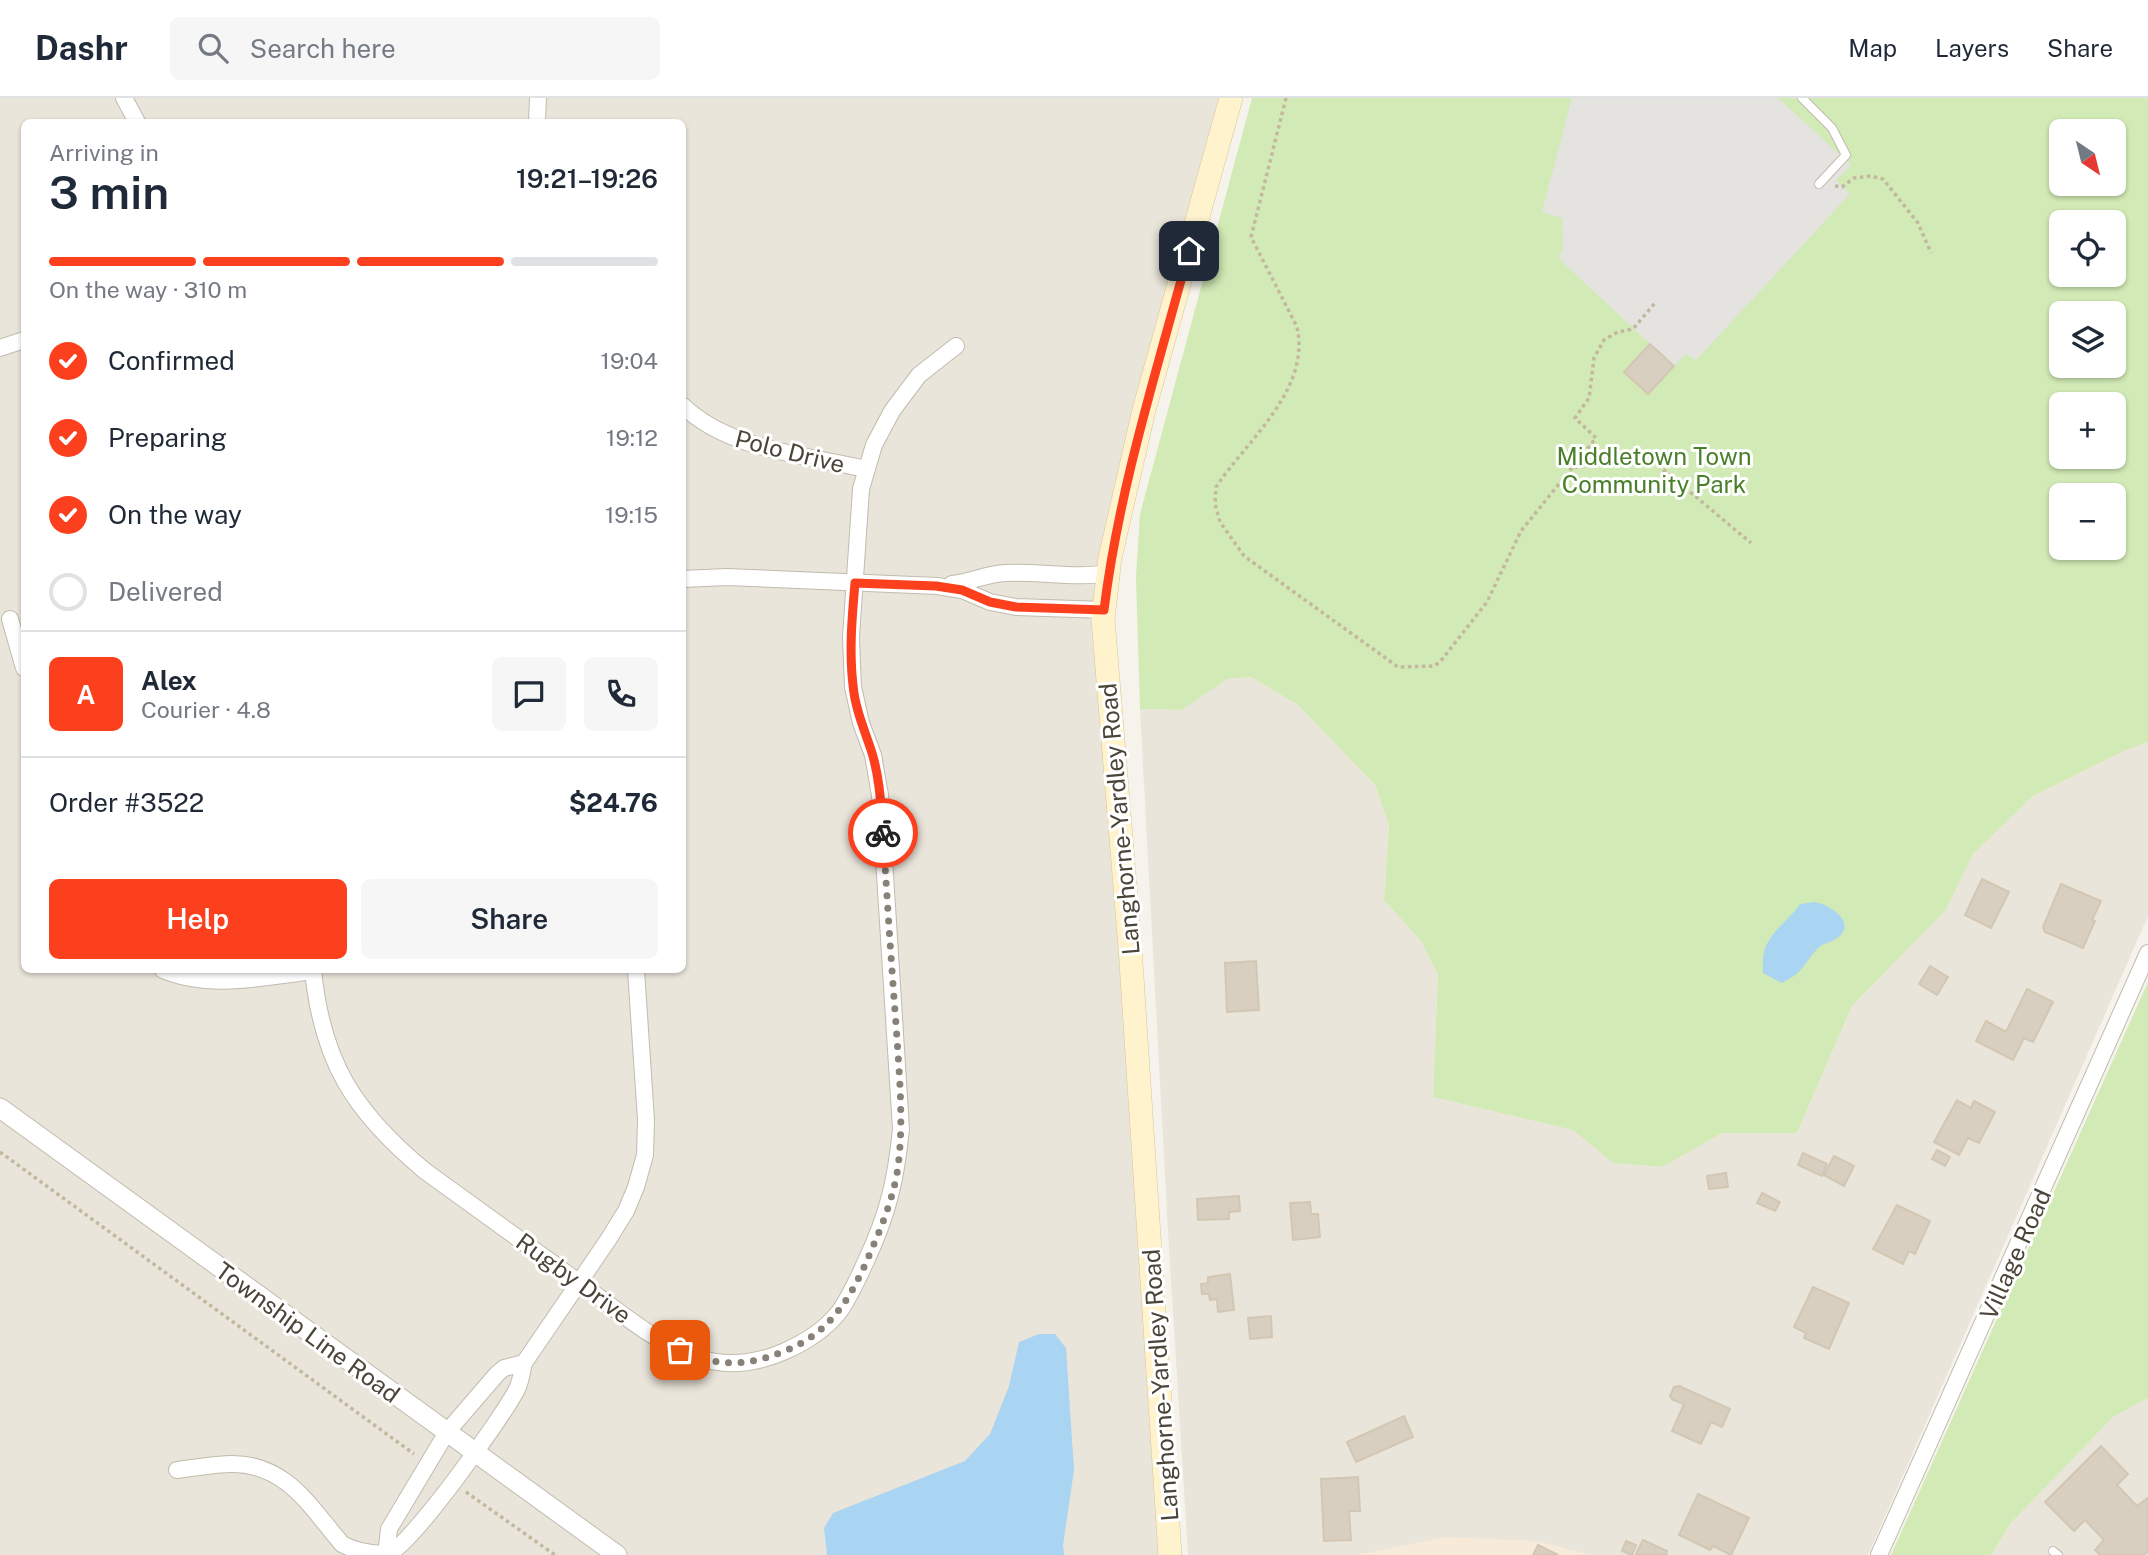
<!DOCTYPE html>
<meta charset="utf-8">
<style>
body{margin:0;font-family:"Public Sans",sans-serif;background:#f6f6f7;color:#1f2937;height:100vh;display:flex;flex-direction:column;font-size:26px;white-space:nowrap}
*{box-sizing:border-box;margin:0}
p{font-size:23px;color:#747a83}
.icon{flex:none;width:38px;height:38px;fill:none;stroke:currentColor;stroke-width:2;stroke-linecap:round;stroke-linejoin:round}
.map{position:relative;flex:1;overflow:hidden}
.panel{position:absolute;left:21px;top:21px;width:665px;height:854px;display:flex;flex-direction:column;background:#fff;border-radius:10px;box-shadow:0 2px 5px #0004}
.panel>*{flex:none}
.needle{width:46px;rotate:145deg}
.buttons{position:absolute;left:2049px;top:21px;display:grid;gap:14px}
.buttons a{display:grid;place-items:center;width:77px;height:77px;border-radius:10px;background:#fff;box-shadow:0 2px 5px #0004;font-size:35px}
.pin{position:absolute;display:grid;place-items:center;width:60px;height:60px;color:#fff;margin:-30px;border-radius:14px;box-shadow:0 4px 10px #0006}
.courier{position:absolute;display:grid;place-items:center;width:70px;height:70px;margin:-35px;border:5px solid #fc3f1d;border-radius:50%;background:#fff;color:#222;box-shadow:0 2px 9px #0007}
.overview em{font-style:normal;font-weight:600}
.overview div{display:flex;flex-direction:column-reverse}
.overview{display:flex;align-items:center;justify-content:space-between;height:119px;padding:0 28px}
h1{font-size:46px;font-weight:600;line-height:52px}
.bar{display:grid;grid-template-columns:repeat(4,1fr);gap:10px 7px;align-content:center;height:84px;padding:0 28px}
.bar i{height:9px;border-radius:5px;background:#e0e1e3}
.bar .selected{background:#fc3f1d}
.bar p{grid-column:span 4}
.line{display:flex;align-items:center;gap:18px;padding:0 28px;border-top:2px solid #e0e1e3}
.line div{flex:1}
.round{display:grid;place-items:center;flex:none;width:74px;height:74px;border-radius:10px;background:#f6f6f7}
ol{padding:0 28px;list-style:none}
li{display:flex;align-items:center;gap:21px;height:77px}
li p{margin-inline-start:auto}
li .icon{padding:7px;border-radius:50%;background:#fc3f1d;color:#fff;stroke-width:4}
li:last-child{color:#747a83}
li i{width:38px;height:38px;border:4px solid #e0e1e3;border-radius:50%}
.action{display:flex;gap:14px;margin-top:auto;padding:14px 28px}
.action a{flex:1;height:80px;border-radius:10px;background:#fc3f1d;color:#fff;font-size:28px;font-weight:600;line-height:80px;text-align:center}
.action a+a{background:#f6f6f7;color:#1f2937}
header{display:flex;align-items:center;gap:42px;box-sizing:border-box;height:98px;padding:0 35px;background:#fff;border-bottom:2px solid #e0e1e3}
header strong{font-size:33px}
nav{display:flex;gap:38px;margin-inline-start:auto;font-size:24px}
.search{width:490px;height:63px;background:#f6f6f7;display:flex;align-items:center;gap:18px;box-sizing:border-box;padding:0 24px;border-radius:10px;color:#747a83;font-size:26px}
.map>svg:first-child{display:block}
</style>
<header>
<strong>Dashr</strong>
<div class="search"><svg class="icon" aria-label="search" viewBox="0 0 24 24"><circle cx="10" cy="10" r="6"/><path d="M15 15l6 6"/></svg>Search here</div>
<nav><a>Map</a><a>Layers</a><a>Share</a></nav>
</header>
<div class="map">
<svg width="2148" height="1457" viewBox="0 0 2148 1457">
<rect width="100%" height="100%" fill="#f6f3ec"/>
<g fill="#eae5da" fill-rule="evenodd">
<path d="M0 0H1231L1110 460 1170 1457H0ZM24 24H682V872H24Z"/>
<polygon points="1251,579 1298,607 1375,687 1389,726 1384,802 1421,843 1438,876 1433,999 1573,1032 1613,1065 1661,1069 1722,1035 1797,1035 1852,908 1946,812 1973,756 2033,698 2124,653 2148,644 2148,818 1868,1457 1188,1457 1168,1134 1140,611 1182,612 1227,581"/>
<polygon points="2148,1300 2148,1457 1991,1457 2011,1425 2113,1319"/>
</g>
<polygon fill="#f7ead8" points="1446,1439 1536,1443 1591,1457 1356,1457"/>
<g fill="#d2eab5" fill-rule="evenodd">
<path d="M1252 0H2148V644L2124 653 2033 698 1973 756 1946 812 1852 908 1797 1035H1722L1662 1069 1613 1065 1573 1032 1433 999 1438 876 1421 843 1384 802 1389 727 1375 687 1298 607 1251 579 1227 581 1182 612 1140 611 1136 479 1140 416ZM2062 33H2114V86H2062ZM2062 124H2114V177H2062ZM2062 215H2114V268H2062ZM2062 306H2114V359H2062ZM2062 397H2114V450H2062Z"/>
<polygon points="2148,884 2148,1300 2113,1319 2011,1425 1991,1457 1891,1457"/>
</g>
<polygon fill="#e5e3e0" points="1572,0 1778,0 1851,67 1836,82 1850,96 1696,262 1686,256 1674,268 1559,161 1563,148 1562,120 1542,114"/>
<g fill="#a9d4f2">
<path d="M1815 804C1830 807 1859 825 1836 841 1830 845 1822 845 1817 851 1801 869 1805 873 1782 885L1763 875C1763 866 1762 855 1767 846 1774 831 1790 821 1800 806Z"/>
<polygon points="1039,1236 1055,1236 1066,1250 1074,1372 1063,1447 1064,1457 827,1457 824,1430 833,1415 965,1363 990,1336 1009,1288 1019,1244"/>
</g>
<g fill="#d8cfc1" stroke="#d3c7b4" stroke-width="2">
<polygon points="1650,246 1674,268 1648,296 1624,274"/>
<polygon points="1982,781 2009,794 1991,830 1965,817"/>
<polygon points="2061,786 2101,803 2092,822 2095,823 2083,850 2045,834 2043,829"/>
<polygon points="1256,863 1259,912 1227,914 1225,865"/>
<polygon points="1930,868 1948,879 1937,897 1919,886"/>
<polygon points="2027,891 2053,904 2033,944 2024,940 2013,962 1976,943 1986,923 2006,934"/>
<polygon points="1957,1002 1971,1010 1974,1003 1995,1014 1979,1045 1968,1040 1959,1057 1934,1044"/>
<polygon points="1937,1052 1950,1059 1945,1068 1932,1061"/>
<polygon points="1803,1055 1827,1066 1822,1078 1798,1067"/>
<polygon points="1834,1058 1854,1068 1844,1088 1824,1077"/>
<polygon points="1726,1075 1728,1089 1709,1091 1707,1078"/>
<polygon points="1762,1095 1780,1104 1775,1113 1757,1105"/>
<polygon points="1239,1098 1240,1113 1229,1114 1229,1121 1198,1122 1197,1101"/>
<polygon points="1310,1104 1311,1116 1318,1116 1320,1139 1293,1142 1290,1105"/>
<polygon points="1897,1107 1930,1123 1915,1156 1909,1153 1903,1166 1873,1151"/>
<polygon points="1230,1176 1234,1212 1218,1214 1217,1201 1210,1202 1209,1196 1202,1196 1201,1186 1208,1185 1208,1179"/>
<polygon points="1813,1189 1849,1205 1829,1251 1804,1240 1806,1235 1794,1229"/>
<polygon points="1271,1218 1272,1239 1250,1241 1248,1220"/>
<polygon points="1679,1288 1730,1311 1722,1329 1711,1324 1701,1346 1672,1333 1684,1306 1673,1302 1670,1298 1674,1289"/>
<polygon points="1404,1318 1413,1339 1356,1364 1347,1344"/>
<polygon points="2101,1348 2128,1376 2117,1387 2137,1408 2148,1400 2148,1453 2144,1457 2100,1457 2095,1452 2104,1442 2085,1422 2074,1433 2045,1404"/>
<polygon points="1358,1379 1360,1413 1349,1413 1351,1442 1324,1443 1321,1381"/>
<polygon points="1698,1396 1749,1420 1731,1457 1713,1448 1710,1452 1679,1437"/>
<polygon points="1643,1442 1667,1453 1666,1457 1636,1456"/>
<polygon points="1626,1443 1636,1447 1632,1457 1622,1453"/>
<polygon points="1538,1447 1558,1457 1533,1457"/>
</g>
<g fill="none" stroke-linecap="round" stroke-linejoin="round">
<g stroke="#c2bbae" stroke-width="10">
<g id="service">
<polyline points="1802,0 1832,30 1846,57 1819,86"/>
<polyline points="2053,1453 2058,1457"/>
</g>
</g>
<g stroke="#c2bbae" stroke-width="18">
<g id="minor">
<polyline points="124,0 137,24"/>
<polyline points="537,24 538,0"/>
<polyline points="0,250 24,242"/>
<path d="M682 307C730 353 804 356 865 371"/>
<polyline points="682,481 727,479 937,488 962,492 990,504 1016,509 1104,512"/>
<path d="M952 486C970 484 987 476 1005 475 1040 473 1074 481 1109 475"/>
<polyline points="10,521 24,570"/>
<path d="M163 872C210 892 264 879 313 873"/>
<path d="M313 872C322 964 354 1014 425 1073 478 1111 531 1150 584 1188 617 1212 657 1246 696 1259 725 1269 755 1266 783 1254 804 1245 824 1233 839 1214 850 1199 858 1180 866 1163 888 1116 896 1082 901 1031L880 697 873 657 861 625 853 589 851 539 861 391 874 347 892 313 919 277 956 248"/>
<path d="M177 1372C196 1370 213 1366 232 1366 287 1366 310 1409 342 1446 355 1453 375 1457 389 1455 410 1449 505 1316 517 1291 521 1283 522 1273 524 1265L608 1142 626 1113 636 1089 645 1057 646 1022 636 872"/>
<polyline points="386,1457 389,1431 447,1334 497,1276 504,1270 524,1265"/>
<polyline points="1879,1457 2148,855"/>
</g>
</g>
<g stroke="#c2bbae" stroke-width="21">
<polyline id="tertiary" points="0,1010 617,1457"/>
</g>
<g stroke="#d6c79b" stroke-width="24">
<polyline id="secondary" points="1170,1457 1130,849 1103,521 1110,460 1144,312 1231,0"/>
</g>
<g stroke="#c4b79f" stroke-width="3.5" stroke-dasharray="3.5 3.5" stroke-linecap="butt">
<path d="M1286 0 1251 139 1297 229C1311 292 1247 342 1216 389L1215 406 1220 424 1244 458 1398 569 1434 568 1440 564 1487 504 1521 433 1596 340 1575 320 1589 300 1594 260 1604 242 1618 234 1633 231 1655 205"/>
<polyline points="1835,88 1842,89 1854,80 1871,78 1883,81 1918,125 1931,155"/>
<polyline points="1574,369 1645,365 1659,368 1751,445"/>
<polyline points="0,1054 414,1356"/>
<polyline points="466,1394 555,1457"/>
</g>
<use href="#service" stroke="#fff" stroke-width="8"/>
<use href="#minor" stroke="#fff" stroke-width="16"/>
<use href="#tertiary" stroke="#fff" stroke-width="19"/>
<use href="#secondary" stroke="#fff3cd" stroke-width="23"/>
</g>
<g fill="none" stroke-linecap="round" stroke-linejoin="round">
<path stroke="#878178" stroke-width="7" stroke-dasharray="0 12.6" d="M680 1252C718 1270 750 1268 787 1252 826 1236 847 1206 864 1169 878 1137 893 1104 898 1069 904 1022 899 973 896 926 891 862 887 799 883 735"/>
<path stroke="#fc3f1d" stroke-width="9" d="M883 735C881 709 880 681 872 655 865 633 855 611 853 587 849 553 852 519 855 485L936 488 962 492 990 504 1016 509 1104 512C1119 390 1157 272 1189 153"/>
</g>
<g text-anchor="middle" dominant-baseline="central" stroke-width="6" stroke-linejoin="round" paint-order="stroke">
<g font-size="24" fill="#4b4439" stroke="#fff">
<text transform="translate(790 353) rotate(14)">Polo Drive</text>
<text transform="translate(1119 721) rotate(-95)">Langhorne-Yardley Road</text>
<text transform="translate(2015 1156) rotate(-66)">Village Road</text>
<text transform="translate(574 1180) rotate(36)">Rugby Drive</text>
<text transform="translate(308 1234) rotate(36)">Township Line Road</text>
<text transform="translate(1160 1287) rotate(-94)">Langhorne-Yardley Road</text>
</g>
<g font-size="24" fill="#4a7f2a" stroke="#fff">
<text x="1654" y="358">Middletown Town<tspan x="1654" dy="28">Community Park</tspan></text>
</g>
</g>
</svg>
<div class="buttons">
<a><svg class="needle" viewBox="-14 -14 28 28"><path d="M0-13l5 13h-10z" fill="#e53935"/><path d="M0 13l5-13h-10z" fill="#747a83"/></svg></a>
<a><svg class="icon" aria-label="locate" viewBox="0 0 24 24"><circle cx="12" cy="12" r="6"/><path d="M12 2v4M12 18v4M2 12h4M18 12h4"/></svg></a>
<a><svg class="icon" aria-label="layers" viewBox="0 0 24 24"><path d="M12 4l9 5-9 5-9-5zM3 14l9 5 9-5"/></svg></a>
<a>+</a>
<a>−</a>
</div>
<div class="pin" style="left:680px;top:1252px;background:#ea580c"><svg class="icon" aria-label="bag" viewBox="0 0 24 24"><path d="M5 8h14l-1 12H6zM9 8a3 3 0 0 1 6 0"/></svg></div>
<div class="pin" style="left:1189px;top:153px;background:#1f2937"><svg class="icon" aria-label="home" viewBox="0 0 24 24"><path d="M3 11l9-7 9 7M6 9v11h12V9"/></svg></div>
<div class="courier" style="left:883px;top:735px"><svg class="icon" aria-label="bike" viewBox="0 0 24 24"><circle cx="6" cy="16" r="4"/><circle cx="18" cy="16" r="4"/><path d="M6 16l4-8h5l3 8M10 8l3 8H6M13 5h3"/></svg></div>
<section class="panel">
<div class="overview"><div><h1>3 min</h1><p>Arriving in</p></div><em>19:21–19:26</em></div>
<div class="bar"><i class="selected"></i><i class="selected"></i><i class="selected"></i><i></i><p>On the way · 310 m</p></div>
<ol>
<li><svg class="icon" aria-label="check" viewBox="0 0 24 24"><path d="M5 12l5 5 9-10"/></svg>Confirmed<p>19:04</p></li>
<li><svg class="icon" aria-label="check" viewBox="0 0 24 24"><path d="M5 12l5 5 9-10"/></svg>Preparing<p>19:12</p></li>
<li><svg class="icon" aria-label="check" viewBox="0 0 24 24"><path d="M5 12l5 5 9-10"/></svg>On the way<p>19:15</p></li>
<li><i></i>Delivered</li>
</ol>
<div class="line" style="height:126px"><b class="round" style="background:#fc3f1d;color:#fff">A</b><div><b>Alex</b><p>Courier · 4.8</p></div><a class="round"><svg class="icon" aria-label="chat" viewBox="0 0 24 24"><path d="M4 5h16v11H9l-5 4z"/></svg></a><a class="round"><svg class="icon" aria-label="phone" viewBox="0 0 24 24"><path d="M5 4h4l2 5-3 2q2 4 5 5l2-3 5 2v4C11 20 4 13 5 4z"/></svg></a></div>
<div class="line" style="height:91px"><div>Order #3522</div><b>$24.76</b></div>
<div class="action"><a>Help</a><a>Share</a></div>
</section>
</div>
